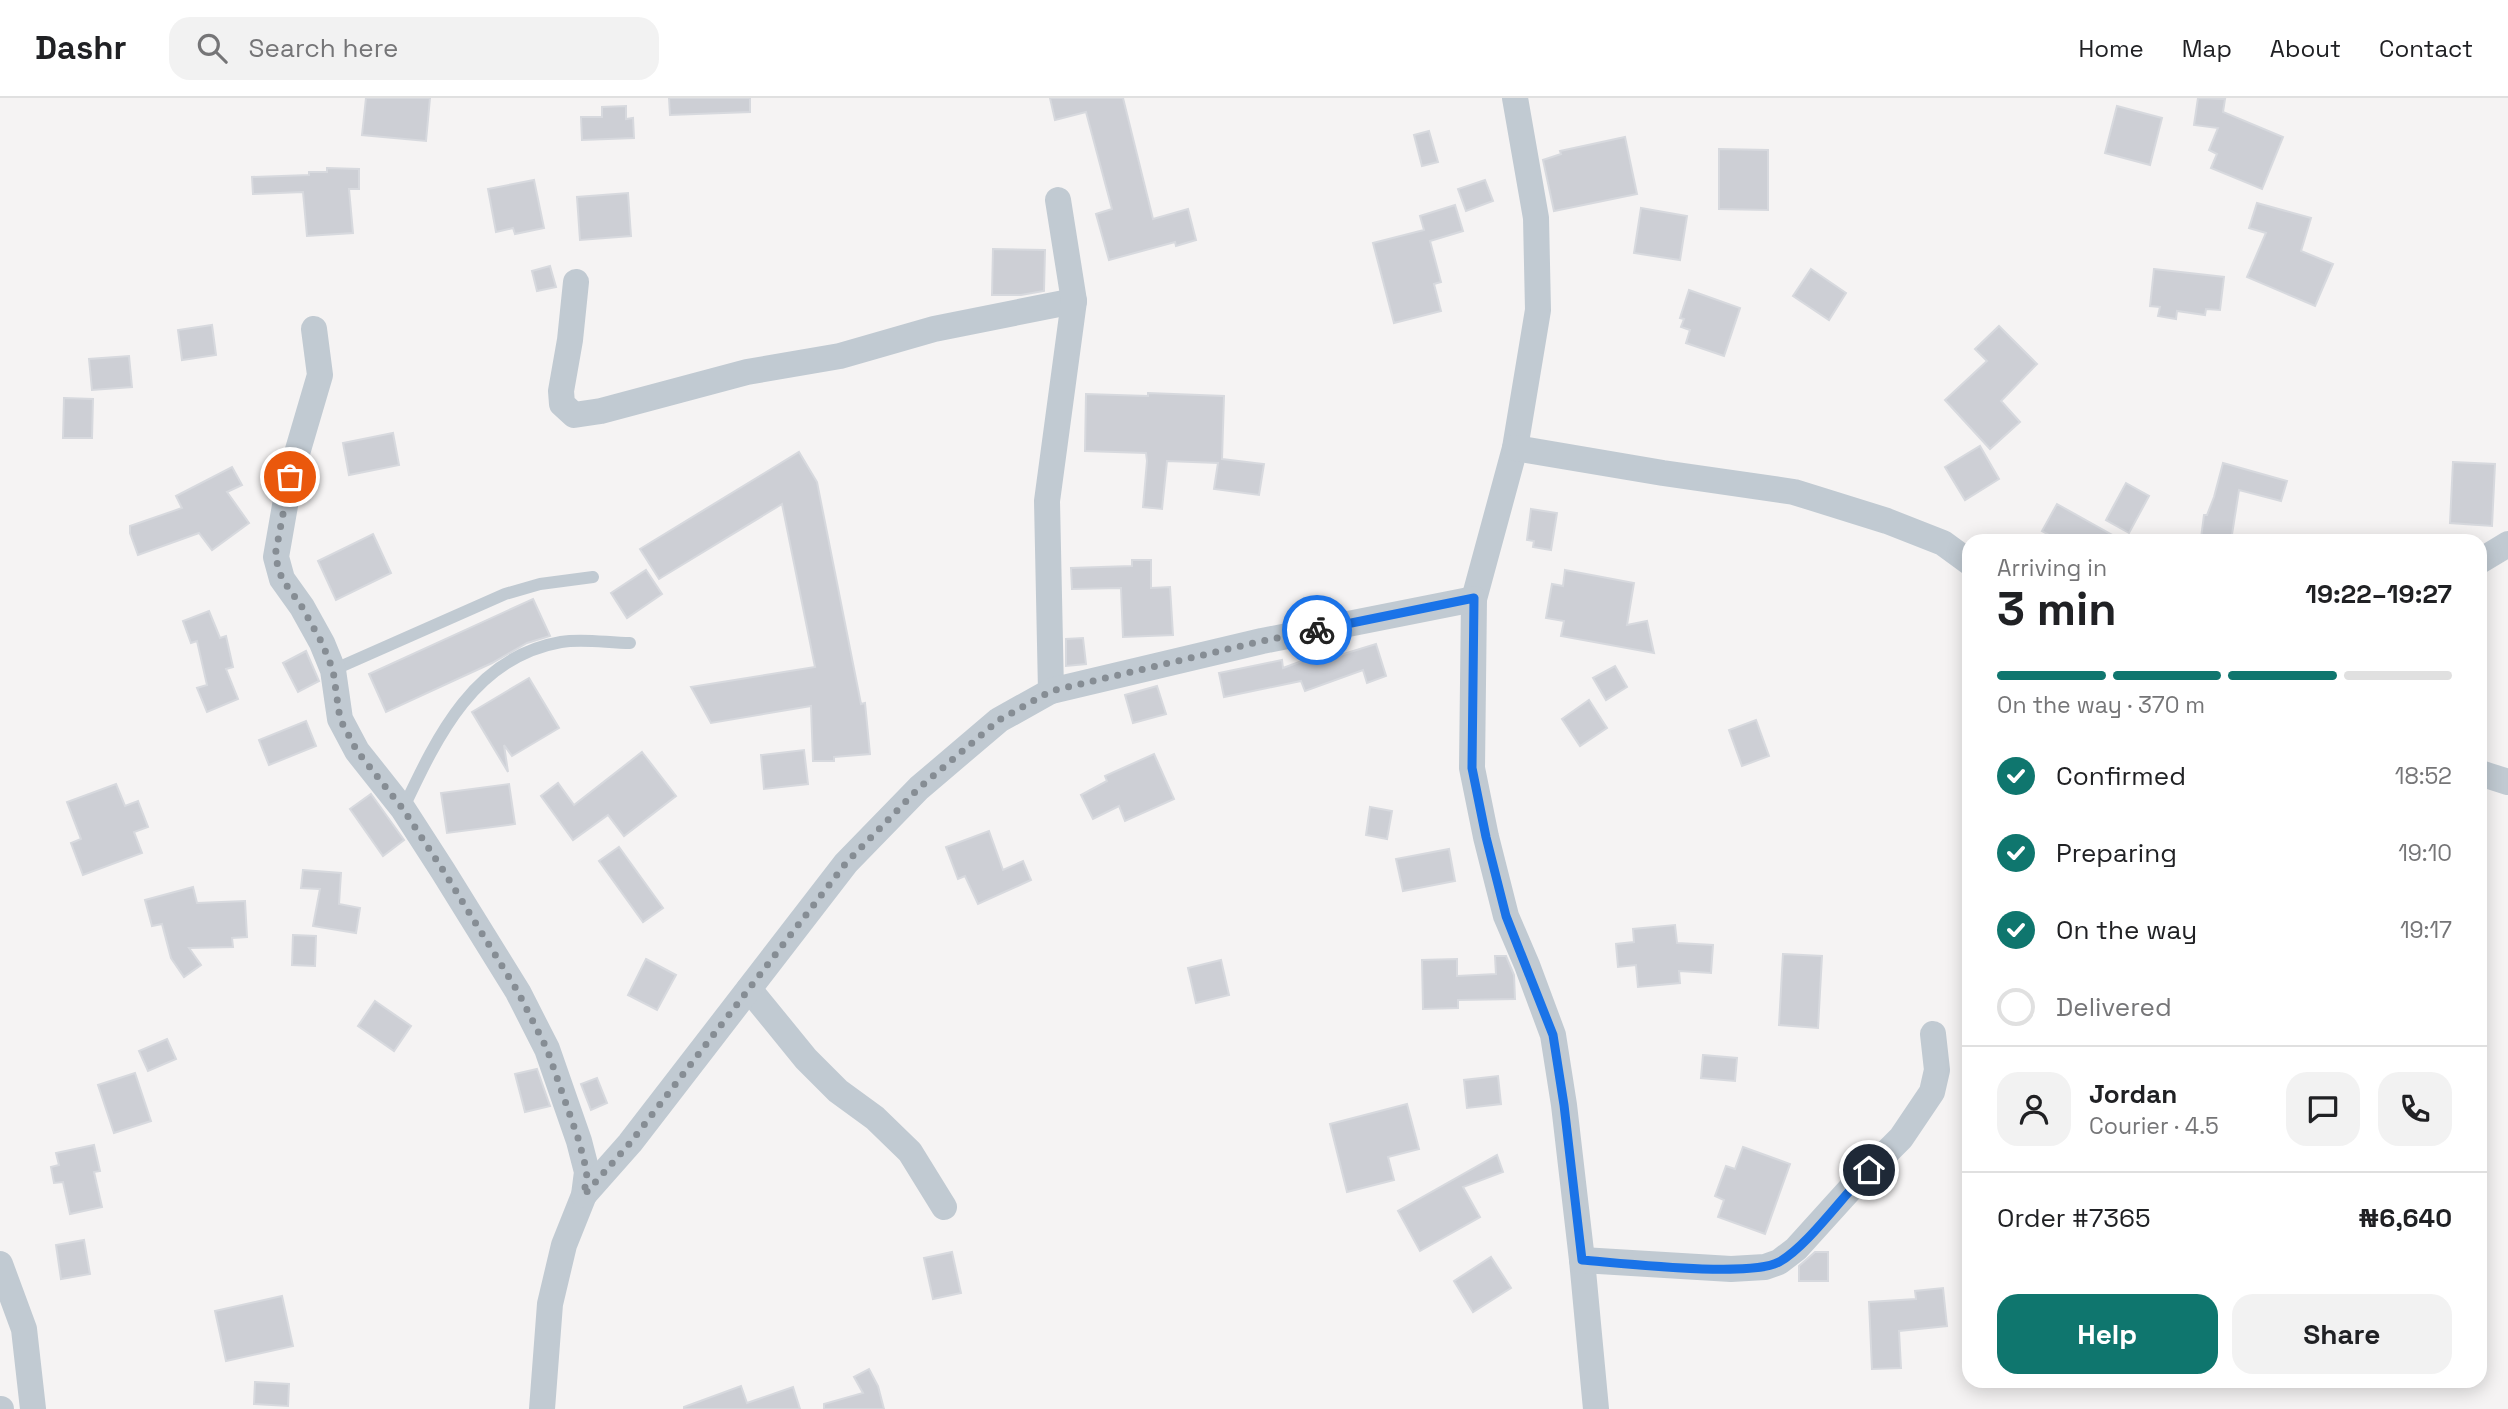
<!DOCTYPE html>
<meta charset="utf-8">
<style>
body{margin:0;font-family:"Space Grotesk",sans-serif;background:#f2f2f2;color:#202124;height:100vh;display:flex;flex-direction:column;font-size:26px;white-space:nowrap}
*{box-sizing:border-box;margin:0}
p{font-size:23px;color:#757577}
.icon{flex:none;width:38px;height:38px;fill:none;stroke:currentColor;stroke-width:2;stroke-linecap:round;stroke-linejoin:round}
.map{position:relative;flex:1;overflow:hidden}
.sheet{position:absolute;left:1962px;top:436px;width:525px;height:854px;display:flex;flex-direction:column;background:#fff;border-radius:21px;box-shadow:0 4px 18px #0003}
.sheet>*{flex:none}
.pin{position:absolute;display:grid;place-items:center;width:60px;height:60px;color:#fff;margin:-30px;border:4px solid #fff;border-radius:50%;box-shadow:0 2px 7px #0007}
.courier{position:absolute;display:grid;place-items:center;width:70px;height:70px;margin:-35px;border:5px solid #1a73e8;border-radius:50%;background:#fff;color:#222;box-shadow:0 2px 9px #0007}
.head em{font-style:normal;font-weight:700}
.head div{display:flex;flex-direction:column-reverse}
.head{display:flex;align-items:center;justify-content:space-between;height:119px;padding:0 35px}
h1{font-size:46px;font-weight:700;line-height:52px}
.bar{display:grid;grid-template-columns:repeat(4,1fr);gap:10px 7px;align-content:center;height:84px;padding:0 35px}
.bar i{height:9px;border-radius:5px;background:#e0e0e0}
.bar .current{background:#0f766e}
.bar p{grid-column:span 4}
.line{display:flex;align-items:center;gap:18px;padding:0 35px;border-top:2px solid #e0e0e0}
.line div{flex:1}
.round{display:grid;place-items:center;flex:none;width:74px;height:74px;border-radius:21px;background:#f2f2f2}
ol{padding:0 35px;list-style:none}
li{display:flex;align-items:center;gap:21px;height:77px}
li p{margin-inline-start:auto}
li .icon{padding:7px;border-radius:50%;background:#0f766e;color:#fff;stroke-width:4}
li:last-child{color:#757577}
li i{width:38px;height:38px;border:4px solid #e0e0e0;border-radius:50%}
.action{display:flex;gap:14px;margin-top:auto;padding:14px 35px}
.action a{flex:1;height:80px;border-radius:21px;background:#0f766e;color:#fff;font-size:28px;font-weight:700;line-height:80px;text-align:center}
.action a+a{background:#f2f2f2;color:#202124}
header{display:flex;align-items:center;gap:42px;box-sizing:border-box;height:98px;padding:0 35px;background:#fff;border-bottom:2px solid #e0e0e0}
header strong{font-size:33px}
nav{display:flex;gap:38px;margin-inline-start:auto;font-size:24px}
.search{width:490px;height:63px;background:#f2f2f2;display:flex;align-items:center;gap:18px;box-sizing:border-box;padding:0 24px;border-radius:21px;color:#757577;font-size:26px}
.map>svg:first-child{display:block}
</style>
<header>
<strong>Dashr</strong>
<div class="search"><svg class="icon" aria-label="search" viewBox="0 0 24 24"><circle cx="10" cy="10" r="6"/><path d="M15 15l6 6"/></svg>Search here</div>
<nav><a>Home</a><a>Map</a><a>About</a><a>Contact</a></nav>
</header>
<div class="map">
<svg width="2508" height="1311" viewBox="0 0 2508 1311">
<rect width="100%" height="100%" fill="#f5f3f3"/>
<g fill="#cdcfd5" stroke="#d7d9de" stroke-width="2">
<polygon points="366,0 430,0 426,43 362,37"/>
<polygon points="669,0 750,0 750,14 670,17"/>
<polygon points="1050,0 1123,0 1153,121 1188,111 1196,142 1176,148 1175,144 1109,162 1096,116 1112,111 1086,14 1055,22"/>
<polygon points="2198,0 2225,1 2223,14 2283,39 2262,91 2211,70 2217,56 2209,52 2218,30 2194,27"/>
<polygon points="626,8 626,21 633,20 634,40 582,42 581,19 602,19 602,9"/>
<polygon points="2117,8 2162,20 2150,67 2105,55"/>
<polygon points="1429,33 1438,64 1422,68 1414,37"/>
<polygon points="1625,39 1637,96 1554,113 1543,62 1561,56 1560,53"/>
<polygon points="1719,51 1768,52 1768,112 1719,111"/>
<polygon points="327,70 359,71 359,91 349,91 353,135 307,138 303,94 253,96 252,79 309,77 309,74 327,74"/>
<polygon points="534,82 544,130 515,136 513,130 496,134 488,91"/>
<polygon points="1485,82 1493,103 1466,113 1458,91"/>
<polygon points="628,95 631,138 580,142 577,99"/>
<polygon points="2257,105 2311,120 2301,153 2333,166 2315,208 2247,179 2266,135 2249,130"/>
<polygon points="1455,107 1463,133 1430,143 1441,184 1434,186 1441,213 1394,225 1373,145 1424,132 1420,118"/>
<polygon points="1641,110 1687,118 1680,162 1634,155"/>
<polygon points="993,151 1045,152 1044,193 1021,197 992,197"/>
<polygon points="550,168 556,189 537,193 532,173"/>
<polygon points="1811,171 1846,195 1829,222 1793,198"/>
<polygon points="2154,171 2224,179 2220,212 2206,211 2205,217 2177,213 2176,221 2158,218 2160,209 2150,208"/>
<polygon points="1689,192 1740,210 1724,258 1686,245 1690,232 1681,229 1684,221 1680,220"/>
<polygon points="212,227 216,257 182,262 178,232"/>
<polygon points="1999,228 2037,266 2001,303 2020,324 1990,351 1945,302 1987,263 1975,251"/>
<polygon points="129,258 132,289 92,292 89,261"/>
<polygon points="1148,295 1224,298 1222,361 1264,366 1259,397 1214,391 1218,365 1167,363 1162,411 1143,409 1147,363 1146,355 1085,353 1086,296 1148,298"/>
<polygon points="64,300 93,301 92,340 63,340"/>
<polygon points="393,335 399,367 349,377 343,345"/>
<polygon points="1980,348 1999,381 1965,402 1945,369"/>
<polygon points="799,354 817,384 861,606 865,605 870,656 834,659 834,663 813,663 811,608 711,625 691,589 815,569 782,406 659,481 640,451"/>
<polygon points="2453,364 2495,366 2492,428 2450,425"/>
<polygon points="2223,365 2287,383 2281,403 2239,392 2231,443 2201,440 2204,417 2207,417 2214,399"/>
<polygon points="232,369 242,387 227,394 249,425 212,452 199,435 138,457 130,435 130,428 182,410 176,398"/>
<polygon points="2126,385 2149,398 2129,435 2106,422"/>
<polygon points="2057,406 2123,443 2060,443 2042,433"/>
<polygon points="1531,411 1557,415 1551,452 1533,449 1534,443 1527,442"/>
<polygon points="373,436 391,475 336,502 318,463"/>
<polygon points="1132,462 1151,462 1151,490 1170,489 1173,537 1123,539 1121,490 1072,491 1071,470 1132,468"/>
<polygon points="646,472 662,496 627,520 611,495"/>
<polygon points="1565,472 1634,485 1627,527 1647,523 1654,555 1561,538 1564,523 1546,520 1552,486 1563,488"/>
<polygon points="533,501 550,538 527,545 492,565 386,614 369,576"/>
<polygon points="209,513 220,540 226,538 233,569 226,571 238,601 207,614 197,590 207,587 197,543 191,545 183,523"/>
<polygon points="1083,540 1086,566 1066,568 1066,541"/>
<polygon points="1376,546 1386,578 1367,585 1363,572 1305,593 1301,583 1224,599 1219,575 1282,562 1283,570 1334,551 1337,558"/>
<polygon points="306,553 319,583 298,594 283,565"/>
<polygon points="1615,568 1627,589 1606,602 1593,580"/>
<polygon points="529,580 559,630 512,658 504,647 508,674 472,614"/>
<polygon points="1157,588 1166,616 1133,625 1125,597"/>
<polygon points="1589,602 1607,630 1580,648 1562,621"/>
<polygon points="1756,622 1769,658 1742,668 1729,632"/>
<polygon points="306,623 316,648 269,667 259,642"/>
<polygon points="804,652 808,686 764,691 761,657"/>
<polygon points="642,654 676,698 624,738 608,717 573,742 541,698 558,685 574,707"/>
<polygon points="1154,656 1174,701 1125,723 1119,708 1093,721 1081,697 1107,683 1105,678"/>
<polygon points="116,686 125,708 138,703 148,729 134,734 142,755 83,777 71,745 81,741 67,704"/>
<polygon points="509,686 515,726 447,735 441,695"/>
<polygon points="371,696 404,742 383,758 350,711"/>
<polygon points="1370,709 1392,713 1387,741 1366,737"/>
<polygon points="989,733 1003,772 1023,763 1031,782 978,806 965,778 958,781 946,749"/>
<polygon points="619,749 663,810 643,824 599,763"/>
<polygon points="1449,751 1455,783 1403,793 1396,761"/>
<polygon points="303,772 341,775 339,806 360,810 356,835 313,828 320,791 301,790"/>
<polygon points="193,789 197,805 245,803 247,839 232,840 233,849 189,850 201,867 184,879 171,860 162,826 152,828 145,802"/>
<polygon points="1675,827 1677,845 1713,847 1711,875 1679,873 1680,885 1638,889 1636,867 1618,869 1616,846 1634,844 1633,831"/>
<polygon points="293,837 316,838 315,868 292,867"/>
<polygon points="1783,856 1822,858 1818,930 1779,927"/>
<polygon points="1495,858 1506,858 1514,877 1515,901 1458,902 1458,910 1423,911 1422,862 1457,861 1457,878 1496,876"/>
<polygon points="646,861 676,877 657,912 628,897"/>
<polygon points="1221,862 1229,897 1196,905 1188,870"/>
<polygon points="375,903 411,928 394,953 358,928"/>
<polygon points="167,941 176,961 148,973 139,953"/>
<polygon points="1703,957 1737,960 1735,983 1701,980"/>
<polygon points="537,971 550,1008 525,1014 515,976"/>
<polygon points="135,975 151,1023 114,1035 98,987"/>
<polygon points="1498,978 1501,1006 1467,1010 1464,982"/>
<polygon points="597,980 607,1005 591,1012 581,986"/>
<polygon points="1407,1006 1419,1051 1388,1059 1394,1082 1347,1094 1330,1026"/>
<polygon points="94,1047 100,1073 94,1074 102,1109 70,1116 63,1084 54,1085 51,1069 59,1067 56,1055"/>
<polygon points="1743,1049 1790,1066 1765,1136 1718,1119 1724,1102 1715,1098 1726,1068 1735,1071"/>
<polygon points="1497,1057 1503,1074 1463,1089 1480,1119 1420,1153 1398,1113"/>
<polygon points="84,1142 90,1176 61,1181 56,1147"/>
<polygon points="952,1154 961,1195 933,1201 924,1160"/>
<polygon points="1815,1154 1828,1154 1828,1183 1799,1183 1799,1168"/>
<polygon points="1491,1159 1511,1190 1473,1214 1454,1183"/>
<polygon points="1943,1190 1947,1228 1899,1233 1901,1270 1872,1271 1869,1204 1916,1201 1915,1193"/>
<polygon points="282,1198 293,1248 226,1263 215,1213"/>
<polygon points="869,1271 878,1288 884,1311 824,1311 824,1306 863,1295 854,1279"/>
<polygon points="255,1284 289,1286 288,1308 254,1306"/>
<polygon points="741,1288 747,1305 793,1289 800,1311 684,1311 684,1309"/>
</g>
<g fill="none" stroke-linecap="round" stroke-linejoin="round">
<g stroke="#c1cad2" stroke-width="12">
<polyline points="333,572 505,496 540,486 593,479"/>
<path d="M403 711C437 639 474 559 561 544 583 540 608 545 630 545"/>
</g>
<g stroke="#c1cad2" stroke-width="26">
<polyline points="1515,0 1536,120 1538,212 1515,350 1474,501 1472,670 1486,739 1506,818 1527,867 1553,937 1564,1007 1582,1162 1596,1311"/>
<polyline points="576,184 570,242 561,293 562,306 574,317 601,313 747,274 840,258 934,231 1074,203"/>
<polyline points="314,231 320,277 290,379 276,459 282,481 302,509 322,545 333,572 340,621 357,653 403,711 443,773 518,894 547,951 579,1043 587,1074 584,1097 564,1147 550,1206 542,1311"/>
<polyline points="1515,350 1663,375 1794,394 1887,423 1943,445 1969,464"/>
<polyline points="2480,463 2508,446"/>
<polyline points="1051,593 1047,403 1074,203 1058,102"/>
<polyline points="2480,675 2508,684"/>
<polyline points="749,891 806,961 838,993 875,1020 910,1054 944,1109"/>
<polyline points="584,1097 630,1045 846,765 919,690 999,622 1051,593 1262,543 1474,501"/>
<polyline points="1582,1162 1731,1171 1765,1169 1779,1164 1796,1151 1853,1088 1901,1040 1932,994 1937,972 1933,936"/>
<polyline points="0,1166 24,1231 33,1311"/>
<polyline points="0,1311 1,1311"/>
</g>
</g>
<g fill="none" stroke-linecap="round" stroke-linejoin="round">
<polyline stroke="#868d94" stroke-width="7" stroke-dasharray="0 12.6" points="290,379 275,458 282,481 302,509 322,545 333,572 340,621 357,653 403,711 443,772 518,894 547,951 579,1043 587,1074 584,1097 630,1045 846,765 919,690 999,622 1051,593 1262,543 1317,532"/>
<path stroke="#1a73e8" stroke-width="9" d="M1317 532 1474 500 1472 670 1486 739 1506 818 1553 937 1564 1007 1582 1162C1621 1165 1750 1180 1779 1164 1807 1149 1844 1096 1869 1072"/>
</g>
</svg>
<div class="pin" style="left:290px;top:379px;background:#ea580c"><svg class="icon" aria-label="bag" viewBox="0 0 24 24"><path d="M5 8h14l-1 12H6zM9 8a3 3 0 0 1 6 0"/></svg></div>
<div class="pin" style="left:1869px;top:1072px;background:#1f2937"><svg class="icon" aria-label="home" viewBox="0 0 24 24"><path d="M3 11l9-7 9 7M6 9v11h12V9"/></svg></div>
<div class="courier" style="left:1317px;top:532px"><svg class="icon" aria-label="bike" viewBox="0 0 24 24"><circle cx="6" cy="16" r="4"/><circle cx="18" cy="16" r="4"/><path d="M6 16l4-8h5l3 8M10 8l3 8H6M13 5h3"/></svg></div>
<section class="sheet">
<div class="head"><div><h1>3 min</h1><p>Arriving in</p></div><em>19:22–19:27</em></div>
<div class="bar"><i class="current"></i><i class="current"></i><i class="current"></i><i></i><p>On the way · 370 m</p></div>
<ol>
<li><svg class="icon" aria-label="check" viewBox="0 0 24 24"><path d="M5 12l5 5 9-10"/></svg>Confirmed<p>18:52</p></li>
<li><svg class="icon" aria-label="check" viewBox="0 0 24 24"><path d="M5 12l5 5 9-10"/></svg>Preparing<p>19:10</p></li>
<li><svg class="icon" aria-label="check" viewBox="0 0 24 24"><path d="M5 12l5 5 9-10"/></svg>On the way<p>19:17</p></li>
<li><i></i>Delivered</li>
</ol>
<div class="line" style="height:126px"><a class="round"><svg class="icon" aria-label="person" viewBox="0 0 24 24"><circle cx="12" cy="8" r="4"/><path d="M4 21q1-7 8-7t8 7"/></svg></a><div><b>Jordan</b><p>Courier · 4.5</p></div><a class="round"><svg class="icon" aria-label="chat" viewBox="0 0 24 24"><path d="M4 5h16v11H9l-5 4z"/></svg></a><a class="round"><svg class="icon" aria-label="phone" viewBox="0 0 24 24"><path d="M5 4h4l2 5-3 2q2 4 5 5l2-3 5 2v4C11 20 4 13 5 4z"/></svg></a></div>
<div class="line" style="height:91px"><div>Order #7365</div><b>₦6,640</b></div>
<div class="action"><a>Help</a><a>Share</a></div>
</section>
</div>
